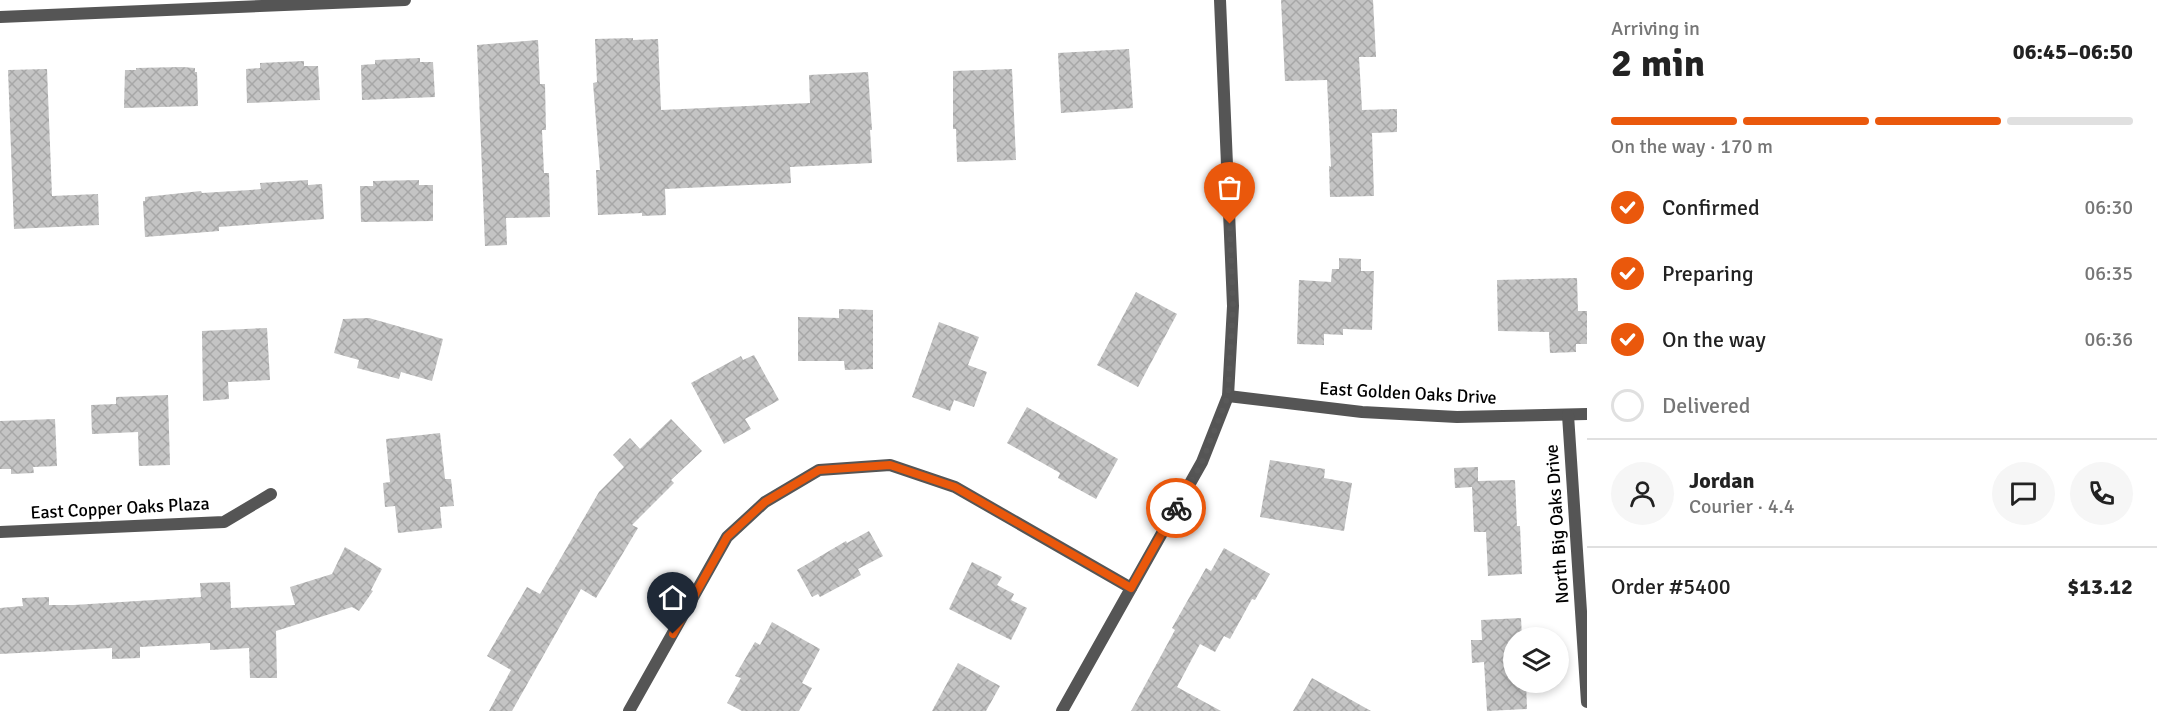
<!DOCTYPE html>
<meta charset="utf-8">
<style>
body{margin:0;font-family:Signika,sans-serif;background:#f6f6f6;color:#222;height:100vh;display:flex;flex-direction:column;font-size:22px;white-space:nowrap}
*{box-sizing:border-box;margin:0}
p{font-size:20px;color:#767676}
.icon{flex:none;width:33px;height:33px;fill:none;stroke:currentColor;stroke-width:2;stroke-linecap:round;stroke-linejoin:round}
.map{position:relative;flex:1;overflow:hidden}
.sheet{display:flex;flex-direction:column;background:#fff;width:570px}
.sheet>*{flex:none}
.tools{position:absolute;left:1503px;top:627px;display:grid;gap:12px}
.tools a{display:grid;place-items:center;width:66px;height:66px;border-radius:50%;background:#fff;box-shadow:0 3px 9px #0003;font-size:30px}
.pin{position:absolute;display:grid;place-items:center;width:51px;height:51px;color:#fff;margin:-62px -26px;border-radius:50% 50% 50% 0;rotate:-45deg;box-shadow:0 0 6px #0007}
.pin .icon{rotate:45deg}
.courier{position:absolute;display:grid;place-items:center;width:60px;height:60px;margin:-30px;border:4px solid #ea580c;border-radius:50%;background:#fff;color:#222;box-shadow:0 2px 8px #0007}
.headline em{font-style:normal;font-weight:700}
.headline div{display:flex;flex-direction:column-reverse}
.headline{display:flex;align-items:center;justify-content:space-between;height:102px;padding:0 24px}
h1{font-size:39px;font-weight:700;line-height:45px}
.bar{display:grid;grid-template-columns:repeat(4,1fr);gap:9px 6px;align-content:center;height:72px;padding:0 24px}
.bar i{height:8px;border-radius:4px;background:#e0e0e0}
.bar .on{background:#ea580c}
.bar p{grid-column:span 4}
.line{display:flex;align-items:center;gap:15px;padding:0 24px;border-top:2px solid #e0e0e0}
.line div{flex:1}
.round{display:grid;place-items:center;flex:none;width:63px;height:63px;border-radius:32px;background:#f6f6f6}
ol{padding:0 24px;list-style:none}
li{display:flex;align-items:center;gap:18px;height:66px}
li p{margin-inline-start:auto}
li .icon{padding:6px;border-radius:50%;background:#ea580c;color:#fff;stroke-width:4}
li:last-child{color:#767676}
li i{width:33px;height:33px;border:3px solid #e0e0e0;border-radius:50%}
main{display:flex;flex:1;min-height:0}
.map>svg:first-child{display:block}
</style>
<main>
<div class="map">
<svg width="1587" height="711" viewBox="0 0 1587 711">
<defs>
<pattern id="building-cross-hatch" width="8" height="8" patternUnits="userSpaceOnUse" patternTransform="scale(1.5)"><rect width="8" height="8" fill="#c4c4c4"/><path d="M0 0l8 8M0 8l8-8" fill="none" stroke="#a7a7a7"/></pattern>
</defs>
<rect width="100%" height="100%" fill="#fff"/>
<g fill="url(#building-cross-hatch)">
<polygon points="1281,0 1373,0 1376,57 1359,57 1362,110 1397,109 1397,132 1372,133 1374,196 1330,197 1329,166 1331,167 1327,80 1285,81"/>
<polygon points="633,38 633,40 658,39 661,110 810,103 809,75 868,72 872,130 870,130 872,163 790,167 791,183 665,189 666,215 642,216 642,213 598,215 596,170 600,170 593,83 597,82 595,39"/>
<polygon points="538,40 540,84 545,84 546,130 542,130 544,173 549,173 550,217 506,218 507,245 485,246 477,45"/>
<polygon points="1129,49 1133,108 1061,113 1058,53"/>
<polygon points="420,58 420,62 433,62 435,97 362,100 361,65 375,64 375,60"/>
<polygon points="304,61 304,66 318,66 320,100 247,103 246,69 260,68 260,63"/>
<polygon points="182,67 195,68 195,72 197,72 198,106 124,108 125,70 136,70 136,68"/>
<polygon points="47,69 52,196 98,194 99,225 14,229 8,70"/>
<polygon points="1012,69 1016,160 957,162 956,129 953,129 953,71"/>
<polygon points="308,180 308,185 322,184 324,219 219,227 219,231 145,237 143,201 145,201 145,197 201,191 202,193 250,190 261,189 260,183"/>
<polygon points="419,180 419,185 433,185 433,221 361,222 360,186 373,186 373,181"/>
<polygon points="1339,258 1361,259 1361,271 1374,271 1372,330 1343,329 1343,335 1324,334 1324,345 1297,344 1299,280 1331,282 1332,269 1339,269"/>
<polygon points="1577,278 1578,311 1587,311 1587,344 1576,344 1576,352 1550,353 1549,332 1498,331 1497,280"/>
<polygon points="1136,292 1177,314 1138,387 1097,365"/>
<polygon points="839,309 873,310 873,369 845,370 844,361 798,361 798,317 839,318"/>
<polygon points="369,318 443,339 432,381 401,372 399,379 357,368 359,360 334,353 343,319"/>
<polygon points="939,322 979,337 968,365 987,372 974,407 954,400 950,411 912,397"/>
<polygon points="267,328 270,380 228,382 229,399 203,401 202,331"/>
<polygon points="754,355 779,400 745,419 751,429 724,444 691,383 741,356 743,360"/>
<polygon points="168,395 170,465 139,466 138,432 92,434 91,405 116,404 116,397"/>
<polygon points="1027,407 1118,459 1096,499 1058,478 1060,473 1007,443"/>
<polygon points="55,419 57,466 33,467 34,473 11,474 11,469 0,469 0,421"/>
<polygon points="671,419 702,451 671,480 674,483 632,525 638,528 596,598 581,589 512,711 489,711 511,670 487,656 527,587 540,594 599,492 624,467 613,455 630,438 640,449"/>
<polygon points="440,433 445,479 451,479 454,506 440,507 442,528 398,533 395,506 385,507 383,483 390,482 386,439"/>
<polygon points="1270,460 1325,469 1324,478 1352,483 1344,531 1260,517"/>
<polygon points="1478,467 1478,481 1515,480 1517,526 1520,526 1522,574 1488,576 1486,532 1474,532 1472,487 1455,488 1454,468"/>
<polygon points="869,531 883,556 858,569 861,575 820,597 818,594 812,597 797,570 846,541 847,543"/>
<polygon points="345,547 382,569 371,590 373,591 359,611 352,607 276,631 277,678 250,678 249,648 210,650 210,643 140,647 140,658 112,659 112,648 0,654 0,608 23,606 22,598 49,597 49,605 74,605 201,597 200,583 230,582 231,608 295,605 290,587 332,574"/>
<polygon points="1224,548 1270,574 1255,600 1252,599 1230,639 1224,636 1215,652 1200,644 1177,687 1221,711 1131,711 1175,630 1172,628 1206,568 1211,571"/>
<polygon points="972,562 1002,577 997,585 1014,594 1011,600 1027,608 1011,640 949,609"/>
<polygon points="1521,618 1522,638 1514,638 1514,682 1526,682 1527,709 1487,711 1484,662 1472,663 1471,640 1482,640 1481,620"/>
<polygon points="772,622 820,649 802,683 812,688 799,711 742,711 727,703 741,678 735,676 755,642 760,645"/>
<polygon points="958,663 1000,686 986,711 932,711"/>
<polygon points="1312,678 1371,711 1293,711"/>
</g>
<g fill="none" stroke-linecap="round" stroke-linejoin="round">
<g stroke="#555" stroke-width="12">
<polyline points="0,17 405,0"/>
<polyline points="1228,396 1362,412 1457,417 1587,414"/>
<polyline points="1568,415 1587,702"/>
<polyline points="0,532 224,522 271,494"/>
<polyline points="629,711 727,537 765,502 819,470 890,465 955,487 1131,588"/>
<polyline points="1062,711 1202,462 1228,396 1233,306 1220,0"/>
</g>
</g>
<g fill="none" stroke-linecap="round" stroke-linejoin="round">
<polyline stroke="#595959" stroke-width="6" stroke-dasharray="0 10.8" points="1176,508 1202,462 1228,396 1233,306 1230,224"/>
<polyline stroke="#ea580c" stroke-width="8" points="673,634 727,537 765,502 819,470 890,465 955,487 1131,588 1176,508"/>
</g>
<g text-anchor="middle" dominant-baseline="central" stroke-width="4.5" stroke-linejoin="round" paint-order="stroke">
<g font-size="18" fill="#000" stroke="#fff">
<text transform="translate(1408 393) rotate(3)">East Golden Oaks Drive</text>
<text transform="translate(120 508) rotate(-3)">East Copper Oaks Plaza</text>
<text transform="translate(1557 524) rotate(-94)">North Big Oaks Drive</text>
</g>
</g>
</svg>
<div class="tools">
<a><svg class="icon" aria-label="layers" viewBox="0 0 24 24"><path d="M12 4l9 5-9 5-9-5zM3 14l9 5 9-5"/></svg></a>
</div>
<div class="pin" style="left:1230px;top:224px;background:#ea580c"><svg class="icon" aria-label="bag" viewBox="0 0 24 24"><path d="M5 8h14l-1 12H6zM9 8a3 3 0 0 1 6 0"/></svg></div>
<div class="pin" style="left:673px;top:634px;background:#1f2937"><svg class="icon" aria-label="home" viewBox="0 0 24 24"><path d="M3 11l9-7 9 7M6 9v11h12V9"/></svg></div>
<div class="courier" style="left:1176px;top:508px"><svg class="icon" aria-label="bike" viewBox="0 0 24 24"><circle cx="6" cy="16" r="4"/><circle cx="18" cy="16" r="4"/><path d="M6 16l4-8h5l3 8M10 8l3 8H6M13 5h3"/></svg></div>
</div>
<section class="sheet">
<div class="headline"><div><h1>2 min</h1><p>Arriving in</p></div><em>06:45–06:50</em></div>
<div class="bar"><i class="on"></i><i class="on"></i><i class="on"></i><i></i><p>On the way · 170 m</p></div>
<ol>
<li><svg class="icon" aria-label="check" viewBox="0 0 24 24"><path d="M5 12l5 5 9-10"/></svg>Confirmed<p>06:30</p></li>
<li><svg class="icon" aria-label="check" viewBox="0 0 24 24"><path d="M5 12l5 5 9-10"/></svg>Preparing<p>06:35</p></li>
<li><svg class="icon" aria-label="check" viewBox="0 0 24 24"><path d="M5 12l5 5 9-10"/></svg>On the way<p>06:36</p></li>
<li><i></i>Delivered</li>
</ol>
<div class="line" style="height:108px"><a class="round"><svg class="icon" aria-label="person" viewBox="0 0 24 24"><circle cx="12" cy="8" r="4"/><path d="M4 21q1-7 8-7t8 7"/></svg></a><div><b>Jordan</b><p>Courier · 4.4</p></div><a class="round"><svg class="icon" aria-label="chat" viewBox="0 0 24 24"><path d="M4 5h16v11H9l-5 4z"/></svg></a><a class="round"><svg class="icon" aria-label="phone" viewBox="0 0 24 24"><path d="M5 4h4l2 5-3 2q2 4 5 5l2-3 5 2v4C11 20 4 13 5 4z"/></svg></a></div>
<div class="line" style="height:78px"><div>Order #5400</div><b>$13.12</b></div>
</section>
</main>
